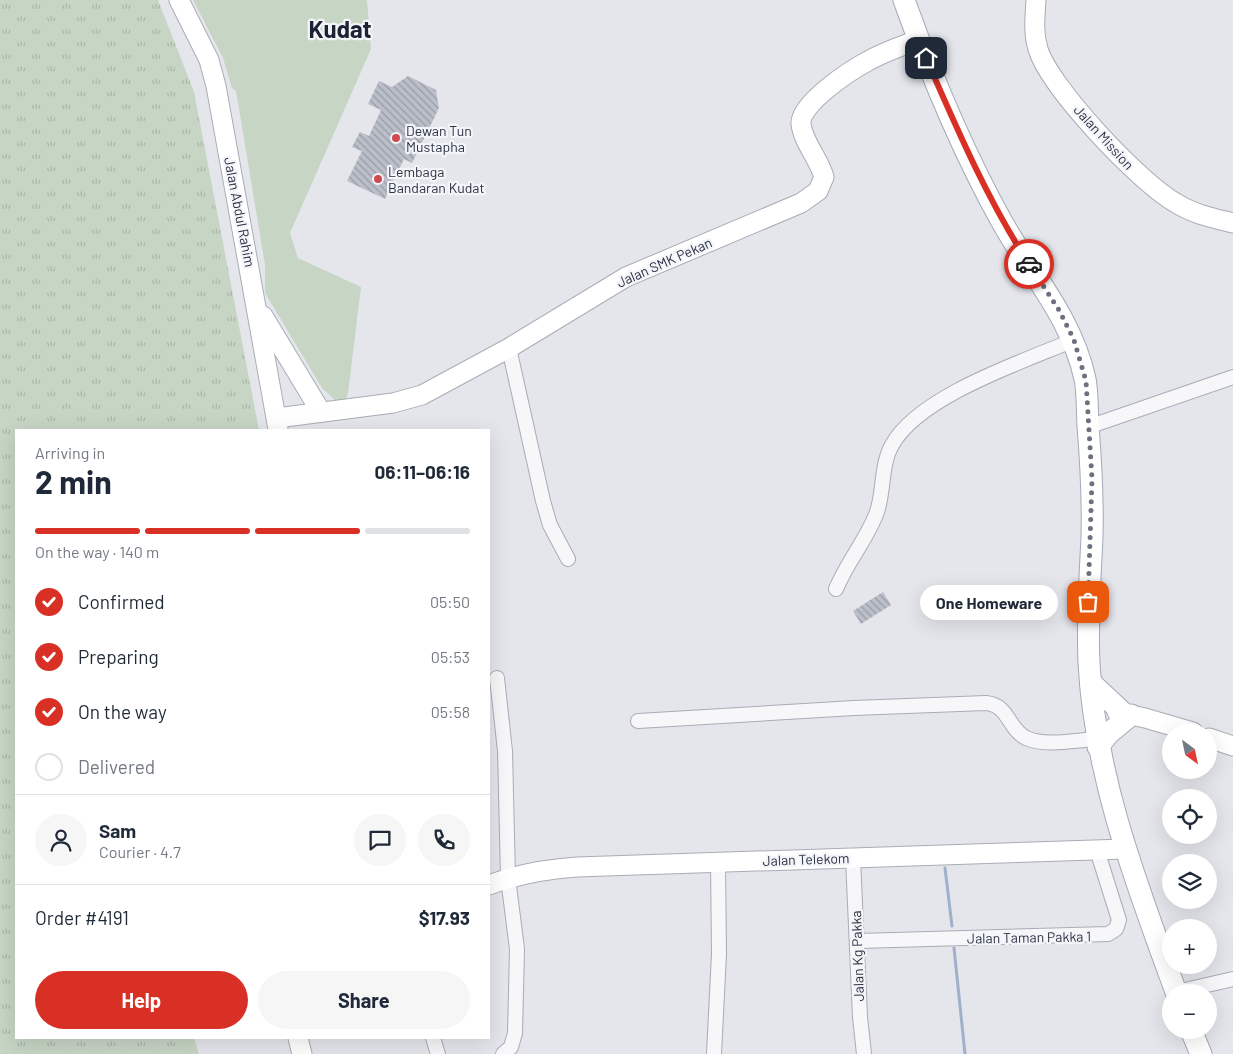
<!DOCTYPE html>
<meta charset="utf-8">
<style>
body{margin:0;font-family:Barlow,sans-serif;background:#f6f6f7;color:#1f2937;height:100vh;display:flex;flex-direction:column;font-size:19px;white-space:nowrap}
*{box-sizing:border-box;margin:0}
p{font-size:16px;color:#747a83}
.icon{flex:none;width:28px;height:28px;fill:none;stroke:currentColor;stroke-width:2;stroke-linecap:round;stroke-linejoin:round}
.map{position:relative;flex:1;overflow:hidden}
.details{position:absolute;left:15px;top:429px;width:475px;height:610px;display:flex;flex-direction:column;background:#fff;border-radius:0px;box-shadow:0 5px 20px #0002}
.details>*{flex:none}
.needle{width:32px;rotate:147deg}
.fabs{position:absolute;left:1162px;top:724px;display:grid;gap:10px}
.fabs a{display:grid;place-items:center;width:55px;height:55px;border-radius:50%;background:#fff;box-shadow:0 5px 20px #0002;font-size:25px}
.pin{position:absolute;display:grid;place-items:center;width:42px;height:42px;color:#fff;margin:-21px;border-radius:10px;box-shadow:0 2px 8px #0006}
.courier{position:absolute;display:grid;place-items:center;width:50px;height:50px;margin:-25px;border:4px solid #d93025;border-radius:50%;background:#fff;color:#222;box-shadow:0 1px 6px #0007}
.bubble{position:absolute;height:35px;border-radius:18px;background:#fff;box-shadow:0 5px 20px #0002;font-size:16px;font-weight:700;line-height:35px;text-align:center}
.headline em{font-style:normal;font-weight:700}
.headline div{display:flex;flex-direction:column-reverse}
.headline{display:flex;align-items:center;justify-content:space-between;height:85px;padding:0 20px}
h1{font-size:32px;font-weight:700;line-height:38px}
.bar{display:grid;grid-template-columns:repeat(4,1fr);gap:8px 5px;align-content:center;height:60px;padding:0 20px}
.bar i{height:6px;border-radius:4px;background:#e0e1e3}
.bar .on{background:#d93025}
.bar p{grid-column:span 4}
.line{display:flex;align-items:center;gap:12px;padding:0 20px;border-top:1px solid #e0e1e3}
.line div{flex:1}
.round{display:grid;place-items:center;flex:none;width:52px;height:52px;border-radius:26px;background:#f6f6f7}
ol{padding:0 20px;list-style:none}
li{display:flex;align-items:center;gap:15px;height:55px}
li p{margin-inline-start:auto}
li .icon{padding:5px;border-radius:50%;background:#d93025;color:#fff;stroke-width:4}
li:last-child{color:#747a83}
li i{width:28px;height:28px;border:2px solid #e0e1e3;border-radius:50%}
.cta{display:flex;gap:10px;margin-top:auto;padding:10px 20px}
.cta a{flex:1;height:58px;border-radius:30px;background:#d93025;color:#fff;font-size:20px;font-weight:700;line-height:58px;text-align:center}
.cta a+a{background:#f6f6f7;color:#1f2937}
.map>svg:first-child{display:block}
</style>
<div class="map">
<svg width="1233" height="1054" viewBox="0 0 1233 1054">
<defs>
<pattern id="grass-tufts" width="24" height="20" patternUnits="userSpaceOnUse" patternTransform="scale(1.25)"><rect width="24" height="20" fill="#c7d5c5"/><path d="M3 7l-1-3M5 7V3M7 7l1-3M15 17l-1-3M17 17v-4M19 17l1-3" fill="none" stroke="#abb7aa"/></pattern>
<pattern id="building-back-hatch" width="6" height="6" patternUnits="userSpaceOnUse" patternTransform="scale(1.25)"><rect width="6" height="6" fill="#bbbfc9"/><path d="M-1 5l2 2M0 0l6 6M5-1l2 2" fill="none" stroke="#989ca5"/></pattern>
</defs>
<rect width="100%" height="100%" fill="#e4e6ec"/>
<polygon fill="url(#grass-tufts)" points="0,0 158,0 194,92 259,430 16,430 16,1038 194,1038 199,1054 0,1054"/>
<polygon fill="#c7d5c5" points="193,0 367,0 371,49 290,233 298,258 361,287 348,393 345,401 337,402 322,388 265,293 265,265 236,91 232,88 223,58"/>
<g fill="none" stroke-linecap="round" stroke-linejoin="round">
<g stroke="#9fb0cb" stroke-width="3">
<polyline points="945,868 952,926"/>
<polyline points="954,948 965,1054"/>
</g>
</g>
<g fill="url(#building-back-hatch)">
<polygon points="408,76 436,90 439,108 412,163 404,159 385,199 347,181 362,151 352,147 360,132 369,136 381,110 368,104 379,81 392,87"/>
<polygon points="883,592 891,605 861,624 853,611"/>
</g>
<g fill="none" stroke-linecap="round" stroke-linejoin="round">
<g stroke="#a9acb6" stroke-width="16">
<g id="street">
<polyline points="509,348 543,501 550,525 568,559"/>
<polyline points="1088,427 1233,377"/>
<path d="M836 589C847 562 867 539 877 512 884 491 881 464 892 445 919 396 1022 362 1074 340"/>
<polyline points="497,678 505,751 508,878 517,949 515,1033 511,1047 503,1054"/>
<path d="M638 721 854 708 986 703C1009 705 1008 729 1026 738 1046 747 1075 740 1097 739"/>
<polyline points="853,858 860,1017 864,1054"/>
<polyline points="858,941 1108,934 1116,929 1119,920 1097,850"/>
<polyline points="1176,992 1233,979"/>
<polyline points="433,1038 438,1054"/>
<polyline points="714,1054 719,954 718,862"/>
</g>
</g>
<g stroke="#a9acb6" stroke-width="21">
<g id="secondary">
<polyline points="179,0 209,60 216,86 278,429"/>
<path d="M1036 0C1035 17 1033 33 1038 49 1050 88 1140 183 1176 203 1193 214 1213 218 1233 223"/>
<polyline points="263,316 321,412"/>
<path d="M277 418 393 403 422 395 509 348 626 277 801 203 818 191 824 177C819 159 803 142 801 124 799 104 851 70 868 61 884 52 901 46 918 40"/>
<polyline points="1117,712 1145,718 1193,732"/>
<polyline points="1209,738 1233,746"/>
<path d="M489 885C518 874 547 869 577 867L1125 849"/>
<polyline points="298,1038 302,1054"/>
</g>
</g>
<g stroke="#a3a9b7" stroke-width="23">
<g id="primary">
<path d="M904 0C931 75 963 152 1002 222 1031 274 1072 318 1085 379 1088 394 1087 411 1088 426 1091 463 1093 499 1092 537 1090 579 1087 620 1089 663 1095 778 1137 885 1176 992"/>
<polyline points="1091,683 1123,713"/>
<polyline points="1098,747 1109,733 1131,715"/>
<polyline points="1191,1030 1201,1054"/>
</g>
</g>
<use href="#street" stroke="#f7f7fa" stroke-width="14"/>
<use href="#secondary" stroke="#fff" stroke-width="19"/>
<use href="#primary" stroke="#fff" stroke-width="21"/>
</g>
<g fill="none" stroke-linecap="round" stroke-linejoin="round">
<polyline stroke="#6c717f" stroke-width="5" stroke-dasharray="0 9" points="1029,264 1059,310 1074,340 1086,381 1092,479 1088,602"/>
<path stroke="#d93025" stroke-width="6" d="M926 58C957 129 987 199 1029 264"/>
</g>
<g fill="#cf4a52" stroke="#f4f5f9" stroke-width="2">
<circle cx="396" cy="138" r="5"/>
<circle cx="378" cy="179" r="5"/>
</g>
<g text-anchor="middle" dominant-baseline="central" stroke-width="4.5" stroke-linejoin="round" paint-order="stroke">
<g font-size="14" fill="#2b3244" stroke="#f4f5f9" text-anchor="start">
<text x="406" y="130">Dewan Tun<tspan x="406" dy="16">Mustapha</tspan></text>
<text x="388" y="171">Lembaga<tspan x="388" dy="16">Bandaran Kudat</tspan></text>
</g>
<g font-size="14" fill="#2b3244" stroke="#f4f5f9">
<text transform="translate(1104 137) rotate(48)">Jalan Mission</text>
<text transform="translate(240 212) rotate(79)">Jalan Abdul Rahim</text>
<text transform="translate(664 262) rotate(-24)">Jalan SMK Pekan</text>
<text transform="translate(806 859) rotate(-2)">Jalan Telekom</text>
<text transform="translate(1029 937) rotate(-1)">Jalan Taman Pakka 1</text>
<text transform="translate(857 956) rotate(-92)">Jalan Kg Pakka</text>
</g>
<g font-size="24" font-weight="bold" fill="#1d2335" stroke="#f4f5f9">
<text x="340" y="28">Kudat</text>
</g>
</g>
</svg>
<div class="fabs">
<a><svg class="needle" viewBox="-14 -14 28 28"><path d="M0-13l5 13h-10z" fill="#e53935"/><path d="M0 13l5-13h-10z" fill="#747a83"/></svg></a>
<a><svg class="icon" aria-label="locate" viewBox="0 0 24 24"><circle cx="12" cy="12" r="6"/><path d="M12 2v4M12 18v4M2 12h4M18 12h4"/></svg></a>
<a><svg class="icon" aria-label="layers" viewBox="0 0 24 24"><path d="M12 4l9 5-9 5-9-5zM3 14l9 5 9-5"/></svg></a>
<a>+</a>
<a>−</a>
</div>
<div class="pin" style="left:1088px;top:602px;background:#ea580c"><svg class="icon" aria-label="bag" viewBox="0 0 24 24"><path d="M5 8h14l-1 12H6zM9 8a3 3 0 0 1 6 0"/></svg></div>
<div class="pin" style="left:926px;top:58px;background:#1f2937"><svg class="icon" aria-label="home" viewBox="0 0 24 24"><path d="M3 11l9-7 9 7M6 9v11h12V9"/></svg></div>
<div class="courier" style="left:1029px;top:264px"><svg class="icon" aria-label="car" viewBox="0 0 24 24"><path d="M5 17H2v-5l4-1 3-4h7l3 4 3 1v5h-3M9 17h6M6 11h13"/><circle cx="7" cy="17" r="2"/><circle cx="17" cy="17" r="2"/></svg></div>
<div class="bubble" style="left:920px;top:585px;width:138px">One Homeware</div>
<section class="details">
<div class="headline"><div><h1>2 min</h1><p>Arriving in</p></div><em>06:11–06:16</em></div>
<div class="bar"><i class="on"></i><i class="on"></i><i class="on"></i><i></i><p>On the way · 140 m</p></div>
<ol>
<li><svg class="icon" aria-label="check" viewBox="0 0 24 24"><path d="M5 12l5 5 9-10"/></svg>Confirmed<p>05:50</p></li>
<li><svg class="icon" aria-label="check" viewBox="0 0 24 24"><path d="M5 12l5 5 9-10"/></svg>Preparing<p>05:53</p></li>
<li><svg class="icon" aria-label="check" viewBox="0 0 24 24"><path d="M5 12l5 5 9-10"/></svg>On the way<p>05:58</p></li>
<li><i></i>Delivered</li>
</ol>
<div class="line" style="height:90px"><a class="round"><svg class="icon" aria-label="person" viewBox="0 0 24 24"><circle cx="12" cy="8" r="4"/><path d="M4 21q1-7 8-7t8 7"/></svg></a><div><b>Sam</b><p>Courier · 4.7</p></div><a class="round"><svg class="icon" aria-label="chat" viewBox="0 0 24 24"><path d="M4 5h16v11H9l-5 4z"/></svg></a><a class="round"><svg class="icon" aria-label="phone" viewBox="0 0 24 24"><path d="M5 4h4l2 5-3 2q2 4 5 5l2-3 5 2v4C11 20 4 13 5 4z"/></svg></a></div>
<div class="line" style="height:65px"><div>Order #4191</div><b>$17.93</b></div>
<div class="cta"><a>Help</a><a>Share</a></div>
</section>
</div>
